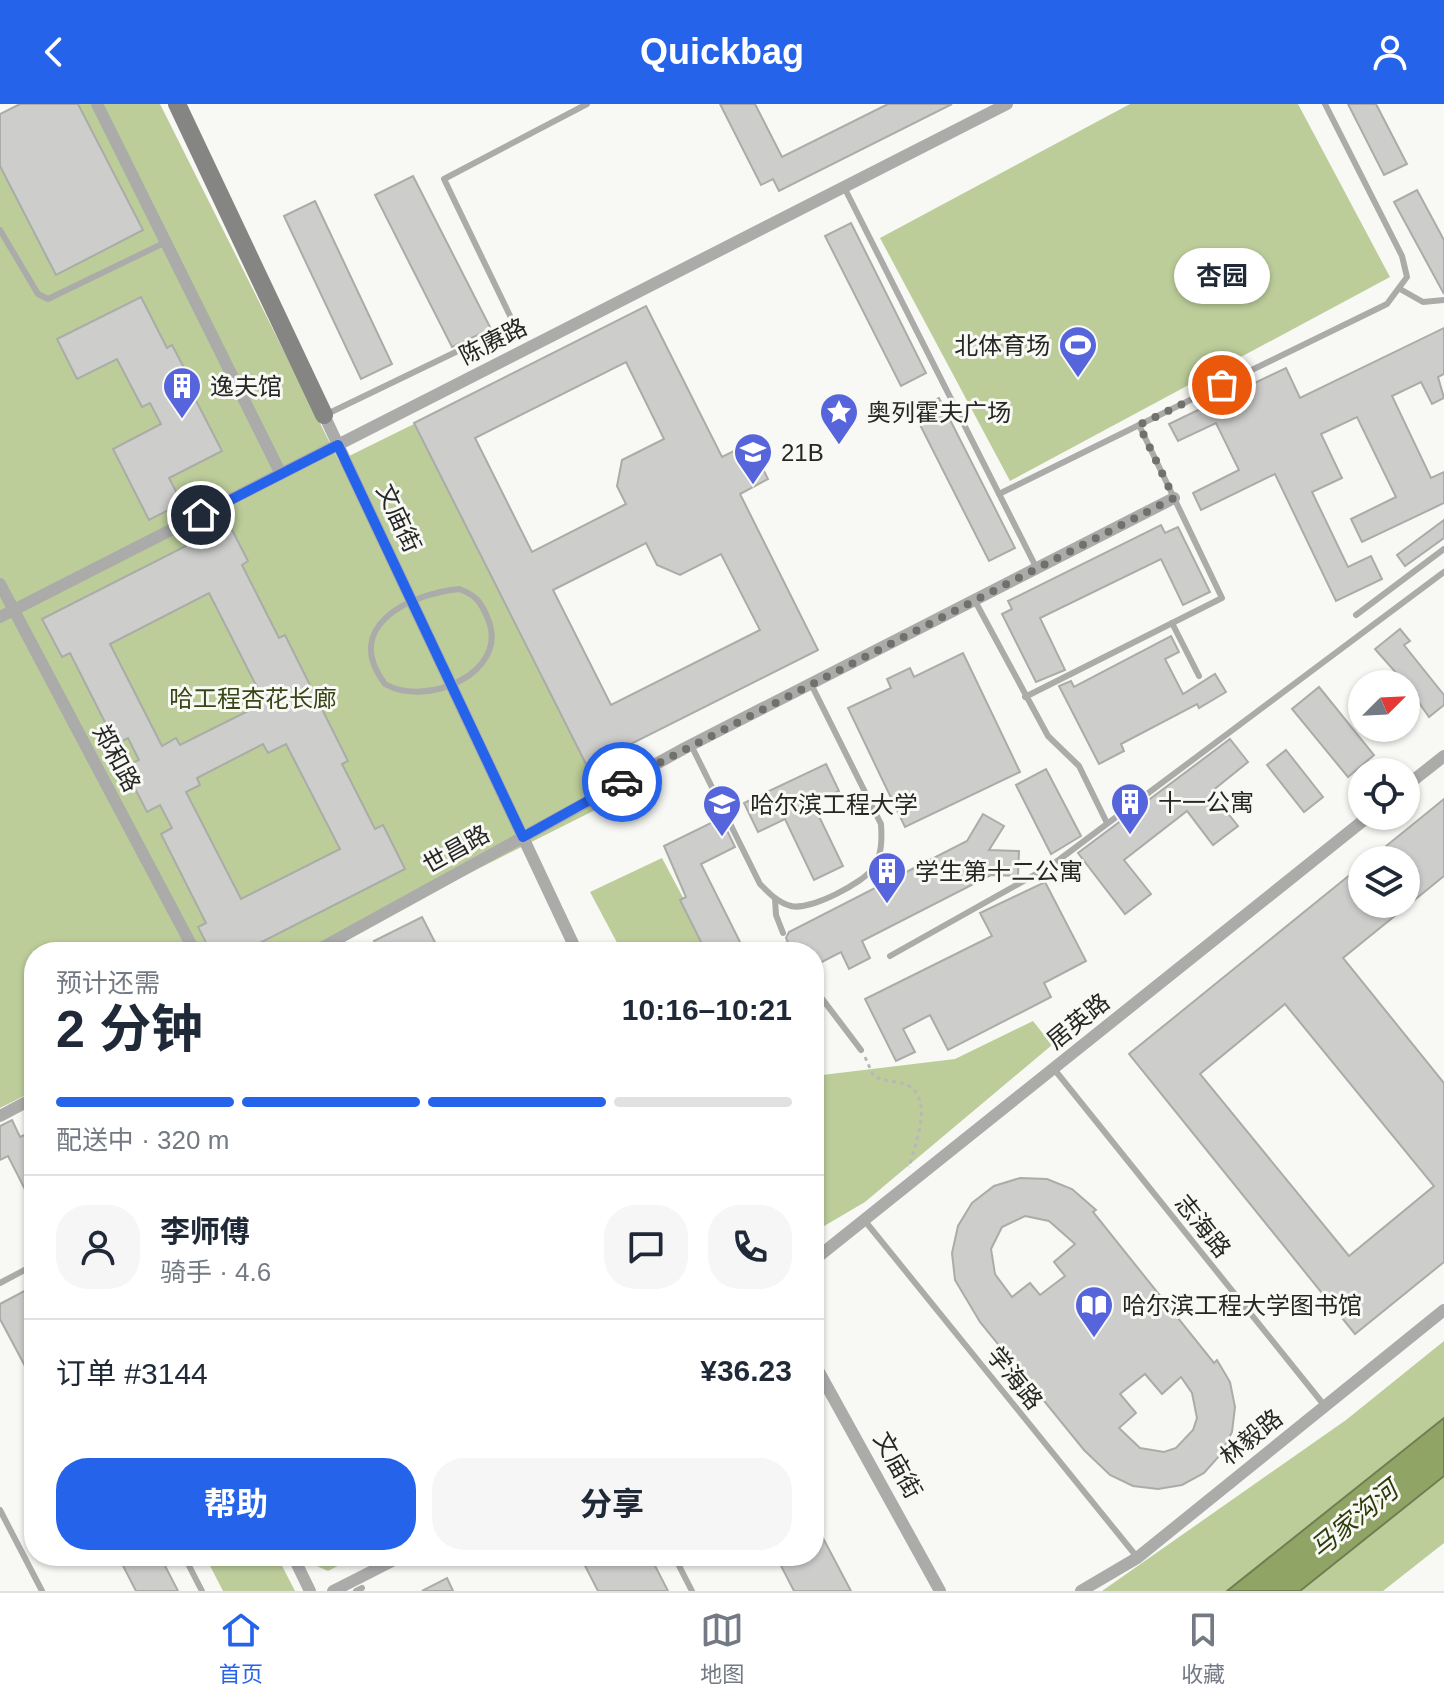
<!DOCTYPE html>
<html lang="zh">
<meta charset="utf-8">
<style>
body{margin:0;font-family:Helvetica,"Noto Sans SC",sans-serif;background:#f6f6f7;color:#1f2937;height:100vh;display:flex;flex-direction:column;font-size:30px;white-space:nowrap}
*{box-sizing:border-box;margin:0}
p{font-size:26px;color:#747a83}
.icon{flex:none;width:44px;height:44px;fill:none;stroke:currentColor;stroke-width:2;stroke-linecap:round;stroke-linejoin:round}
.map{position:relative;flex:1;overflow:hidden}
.details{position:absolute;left:24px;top:838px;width:800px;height:624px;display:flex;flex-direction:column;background:#fff;border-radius:32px;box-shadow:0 2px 6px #0004}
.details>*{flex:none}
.needle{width:52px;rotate:66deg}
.buttons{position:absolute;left:1348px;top:566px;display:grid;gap:16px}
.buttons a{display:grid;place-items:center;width:72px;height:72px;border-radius:50%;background:#fff;box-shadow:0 2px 6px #0004;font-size:40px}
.pin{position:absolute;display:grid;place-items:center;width:68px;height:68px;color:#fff;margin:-34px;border:4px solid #fff;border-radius:50%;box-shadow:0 2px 8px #0007}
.courier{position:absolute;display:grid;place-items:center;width:80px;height:80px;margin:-40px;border:6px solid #2563eb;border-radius:50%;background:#fff;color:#222;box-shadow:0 2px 10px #0007}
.bubble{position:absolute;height:56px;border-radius:28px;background:#fff;box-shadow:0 2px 6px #0004;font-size:26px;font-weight:700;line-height:56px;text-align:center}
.headline em{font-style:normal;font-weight:700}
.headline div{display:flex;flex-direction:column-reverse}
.headline{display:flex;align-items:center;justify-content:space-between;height:136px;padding:0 32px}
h1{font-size:52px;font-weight:700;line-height:60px}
.bar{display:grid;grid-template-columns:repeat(4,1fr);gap:12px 8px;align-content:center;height:96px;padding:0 32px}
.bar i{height:10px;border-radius:6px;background:#e0e1e3}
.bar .current{background:#2563eb}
.bar p{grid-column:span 4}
.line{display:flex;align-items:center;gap:20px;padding:0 32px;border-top:2px solid #e0e1e3}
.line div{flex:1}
.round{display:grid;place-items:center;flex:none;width:84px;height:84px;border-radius:32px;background:#f6f6f7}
.action{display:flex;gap:16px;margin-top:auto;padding:16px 32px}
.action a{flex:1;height:92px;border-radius:32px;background:#2563eb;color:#fff;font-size:32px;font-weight:700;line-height:92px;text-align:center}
.action a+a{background:#f6f6f7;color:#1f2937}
header{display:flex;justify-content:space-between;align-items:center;height:104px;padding:0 32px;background:#2563eb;color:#fff;font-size:36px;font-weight:700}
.dock{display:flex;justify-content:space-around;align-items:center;height:112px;border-top:2px solid #e0e1e3;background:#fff;font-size:22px;color:#747a83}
.dock a{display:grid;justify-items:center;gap:4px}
.dock .current{color:#2563eb}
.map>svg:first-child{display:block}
</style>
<header><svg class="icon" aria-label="back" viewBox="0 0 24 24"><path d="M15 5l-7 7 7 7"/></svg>Quickbag<svg class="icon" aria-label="person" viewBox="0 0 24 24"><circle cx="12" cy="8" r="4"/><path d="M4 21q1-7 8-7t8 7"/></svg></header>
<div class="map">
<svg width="1444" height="1487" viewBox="0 0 1444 1487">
<rect width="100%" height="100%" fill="#f8f9f5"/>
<g fill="#bccd9a">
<polygon points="69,0 160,0 339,357 428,313 619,694 312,848 34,848 34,987 0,1004 0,35"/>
<polygon points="1130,0 1298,0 1390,173 1010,377 880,134"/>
<polygon points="662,754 712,848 622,848 590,788"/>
<polygon points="1033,917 1052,941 865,1098 814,1128 814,972 955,955"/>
<polygon points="1444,1237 1444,1439 1383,1487 1102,1487 1346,1316"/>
<polygon points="205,1452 277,1452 295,1487 223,1487"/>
<polygon points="306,1452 357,1452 328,1467 310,1459"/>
</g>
<polygon fill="#90a565" stroke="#707f52" stroke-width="2" points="1444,1314 1444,1372 1300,1487 1227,1487"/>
<g fill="#cdcecb" stroke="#aaaca8" stroke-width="2" fill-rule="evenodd">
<polygon points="20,0 78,0 143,126 56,171 0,62 0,10"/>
<polygon points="720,0 755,0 782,53 888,0 952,0 779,87 773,75 761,81"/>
<polygon points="1348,0 1376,0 1407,60 1384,71"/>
<polygon points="413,72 491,225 452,243 375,91"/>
<polygon points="1417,86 1444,136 1444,190 1394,98"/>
<polygon points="315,97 392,260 361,275 284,112"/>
<polygon points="851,119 926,269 901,282 825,132"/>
<polygon points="141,193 167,244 172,241 191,277 187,279 222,347 169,374 182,399 149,416 113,345 161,320 150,299 142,303 117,255 77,275 57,235"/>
<path d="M646 202 722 353 750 339 768 375 740 390 818 546 587 662 414 319ZM626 258 664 335 622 356 617 382 626 400 532 448 475 334ZM646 439 657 461 680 471 721 450 760 526 611 601 553 486Z"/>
<polygon points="1444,224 1444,270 1438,273 1444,294 1432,300 1421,278 1392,292 1431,374 1444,368 1444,399 1362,438 1351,415 1396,393 1357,313 1321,330 1342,374 1312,388 1348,463 1371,452 1382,475 1336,497 1275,370 1201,406 1193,389 1239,366 1216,319 1178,337 1169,320 1286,264 1300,294"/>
<polygon points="939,294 1015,444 989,457 913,307"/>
<polygon points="1444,416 1444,434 1405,462 1397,451"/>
<path d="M229 420 248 457 242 461 279 534 285 531 348 657 342 660 375 725 383 721 405 765 242 848H211L198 823 206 819 161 730 172 724 160 701 147 708 124 663 139 656 128 634 116 640 70 549 62 553 42 515ZM209 489 259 587 242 596 248 607 180 641 176 634 162 642 110 540ZM263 640 268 649 286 640 340 745 241 795 186 688 200 681 197 674Z"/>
<polygon points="1161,421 1165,429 1178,423 1210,488 1183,501 1161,455 1040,514 1065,566 1036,578 1002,510 1012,505 1008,497"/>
<polygon points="1400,525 1410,537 1404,541 1444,591 1444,601 1429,613 1406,580 1375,545"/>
<polygon points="1171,532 1179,548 1165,555 1183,590 1215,570 1226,588 1199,604 1197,600 1121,640 1124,647 1099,660 1059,582 1071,577 1074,583"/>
<polygon points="963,549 1020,668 905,723 848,604 891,584 887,575 910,564 914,573"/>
<polygon points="1319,583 1374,651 1348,673 1292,605"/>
<polygon points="1230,635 1248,658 1211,688 1238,722 1213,741 1187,707 1124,756 1151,790 1125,810 1078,749"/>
<polygon points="1286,646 1323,693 1304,708 1267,661"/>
<polygon points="826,660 839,687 813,700 843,762 814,776 785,715 758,728 744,699"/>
<polygon points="1046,665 1081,732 1051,750 1016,681"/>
<path d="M1444 695V772L1343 854 1444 979V1158L1355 1230 1129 950 1362 761V800H1406V756H1369ZM1285 900 1434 1082 1349 1152 1200 970Z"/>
<polygon points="983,710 1004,722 989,746 1019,747 1018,772 991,771 862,837 870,854 849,865 841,848 814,862 814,848 793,848 786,834 789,828 967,737"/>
<polygon points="721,714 735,743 701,760 745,848 706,848 680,796 686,793 664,742"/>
<polygon points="1045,778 1086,857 1044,879 1051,893 948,946 930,911 903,925 915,948 896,957 865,895 992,832 980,809"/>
<polygon points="422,813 440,848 380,848 374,837"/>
<polygon points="12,1016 20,1033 29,1029 34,1038 34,1103 8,1052 0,1056 0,1022"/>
<path d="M1020 1074 1047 1075 1072 1085 1096 1106 1093 1108 1214 1259 1217 1256 1230 1278 1235 1303 1232 1328 1221 1350 1204 1369 1182 1381 1158 1385 1133 1382 1110 1371 1084 1346 980 1218 955 1176 952 1149 958 1122 972 1099 994 1082ZM1025 1112 1049 1117 1075 1140 1054 1158 1065 1172 1040 1191 1030 1179 1012 1193 995 1170 991 1145 1002 1123ZM1145 1270 1162 1290 1181 1273 1192 1289 1197 1314 1193 1326 1176 1344 1164 1348 1140 1344 1119 1324 1136 1309 1120 1290Z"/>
<polygon points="34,1182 34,1279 0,1215 0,1200"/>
<polygon points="814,1417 851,1487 794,1487 776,1452 814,1452"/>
<polygon points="118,1452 160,1452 178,1487 136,1487"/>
<polygon points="580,1452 650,1452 668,1487 598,1487"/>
<polygon points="447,1474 453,1487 422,1487"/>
</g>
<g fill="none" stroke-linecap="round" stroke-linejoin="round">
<g stroke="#b8b9b6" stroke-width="3" stroke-dasharray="4 4" stroke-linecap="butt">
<polyline points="787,837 792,848"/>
<path d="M865 953 873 971C882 978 893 976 904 980 936 990 915 1041 909 1063"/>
<polyline points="268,1452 282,1458"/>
</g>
<g stroke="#ababaa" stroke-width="6">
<polyline points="844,83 1037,465"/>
<polyline points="0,126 38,190 48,195 166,138"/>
<polyline points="1400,185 1423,198 1444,196"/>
<polyline points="325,311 514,220 444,75 587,0"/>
<polyline points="999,390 1139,321"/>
<path d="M459 485C476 491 481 498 488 515 510 569 426 604 385 580 341 522 410 490 459 485Z"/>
<polyline points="975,497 1048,632 1079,662 1107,719"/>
<polyline points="1356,511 1444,445"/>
<polyline points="1172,519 1199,572"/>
<polyline points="1025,593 1222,494 1139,321 1387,200 1407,173 1402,152 1325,0"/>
<path d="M691 641 760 780C769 789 778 799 791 802 809 807 864 779 874 763 882 750 882 735 881 720L811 580"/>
<polyline points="775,795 776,811 783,829"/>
<polyline points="890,852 1052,761 1444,468"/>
<polyline points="814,884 861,946"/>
<polyline points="814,912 824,898"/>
<polyline points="1054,965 1324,1301"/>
<polyline points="865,1117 1137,1453"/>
<polyline points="0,1179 34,1161"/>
<polyline points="0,1406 42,1487"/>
<polyline points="184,1452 202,1487"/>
<polyline points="674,1452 692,1487"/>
<polyline points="356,1487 362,1484"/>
</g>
<g stroke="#ababaa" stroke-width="12">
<polyline points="97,0 281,370"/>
<polyline points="324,311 577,848"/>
<polyline points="0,480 195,848"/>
<polyline points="0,513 1007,0"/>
<polyline points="1406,682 1444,652"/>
<polyline points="314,848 685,644 1174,394"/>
<polyline points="0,1012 34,994"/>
<polyline points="814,1156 1369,712"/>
<polyline points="814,1259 940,1487"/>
<polyline points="293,1452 310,1487"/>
<polyline points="333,1487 402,1452"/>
<polyline points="1081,1487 1137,1454 1444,1206"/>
</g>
<polyline stroke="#858684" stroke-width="18" points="177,0 324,311"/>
</g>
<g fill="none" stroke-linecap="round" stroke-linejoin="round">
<polyline stroke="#70706e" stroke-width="8" stroke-dasharray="0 14.4" points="622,678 1174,394 1139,321 1222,281"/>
<polyline stroke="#2563eb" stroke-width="10" points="201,411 338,341 523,733 622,678"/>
</g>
<defs>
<g id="stadium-pin" transform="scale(2)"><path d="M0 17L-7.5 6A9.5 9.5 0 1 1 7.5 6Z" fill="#5665db" stroke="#f8f9f5"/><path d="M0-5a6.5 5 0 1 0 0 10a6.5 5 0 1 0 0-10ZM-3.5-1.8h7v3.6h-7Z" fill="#fff"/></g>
<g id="building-pin" transform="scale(2)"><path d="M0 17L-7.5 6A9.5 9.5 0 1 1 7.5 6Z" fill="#5665db" stroke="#f8f9f5"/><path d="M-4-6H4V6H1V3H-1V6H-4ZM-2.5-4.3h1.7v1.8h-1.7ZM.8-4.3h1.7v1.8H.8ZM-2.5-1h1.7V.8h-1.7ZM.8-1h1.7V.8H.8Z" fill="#fff"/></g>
<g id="sight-pin" transform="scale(2)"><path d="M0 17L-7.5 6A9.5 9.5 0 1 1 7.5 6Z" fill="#5665db" stroke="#f8f9f5"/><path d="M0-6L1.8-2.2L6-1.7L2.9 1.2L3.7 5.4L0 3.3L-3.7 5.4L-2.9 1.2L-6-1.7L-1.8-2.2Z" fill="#fff"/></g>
<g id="university-pin" transform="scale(2)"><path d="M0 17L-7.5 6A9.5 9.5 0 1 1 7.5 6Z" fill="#5665db" stroke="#f8f9f5"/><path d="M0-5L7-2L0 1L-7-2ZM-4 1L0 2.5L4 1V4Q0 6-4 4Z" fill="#fff"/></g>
<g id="library-pin" transform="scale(2)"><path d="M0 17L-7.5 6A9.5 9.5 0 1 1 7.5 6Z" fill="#5665db" stroke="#f8f9f5"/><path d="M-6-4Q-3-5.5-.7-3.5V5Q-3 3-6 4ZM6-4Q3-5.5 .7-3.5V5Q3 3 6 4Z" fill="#fff"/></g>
</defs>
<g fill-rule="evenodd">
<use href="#stadium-pin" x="1078" y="241"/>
<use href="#building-pin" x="182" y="282"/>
<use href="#sight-pin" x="839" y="308"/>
<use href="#university-pin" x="753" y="348"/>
<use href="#building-pin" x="1130" y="698"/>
<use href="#university-pin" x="722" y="700"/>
<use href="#building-pin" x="887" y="767"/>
<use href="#library-pin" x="1094" y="1201"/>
</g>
<g text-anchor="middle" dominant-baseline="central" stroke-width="6" stroke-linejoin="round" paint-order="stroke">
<g font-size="24" fill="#262625" stroke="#f8f9f5">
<text transform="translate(493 237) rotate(-27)">陈赓路</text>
<text transform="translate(399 414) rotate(65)">文庙街</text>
<text transform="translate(117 654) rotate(62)">郑和路</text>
<text transform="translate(456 745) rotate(-29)">世昌路</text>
<text transform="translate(1078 917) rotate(-39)">居英路</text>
<text transform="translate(1203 1122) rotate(51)">志海路</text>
<text transform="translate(1015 1274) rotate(51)">学海路</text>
<text transform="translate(1251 1333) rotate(-39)">林毅路</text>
<text transform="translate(898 1361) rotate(61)">文庙街</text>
</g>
<g font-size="24" fill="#262625" stroke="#f8f9f5" text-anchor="start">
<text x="1050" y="241" text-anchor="end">北体育场</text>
<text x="210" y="282">逸夫馆</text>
<text x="867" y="308">奥列霍夫广场</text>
<text x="781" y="348">21B</text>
<text x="1158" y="698">十一公寓</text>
<text x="750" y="700">哈尔滨工程大学</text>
<text x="915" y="767">学生第十二公寓</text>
<text x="1122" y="1201">哈尔滨工程大学图书馆</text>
</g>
<g font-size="24" fill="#384516" stroke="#f8f9f5">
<text x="253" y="594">哈工程杏花长廊</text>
</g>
<g font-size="26" font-style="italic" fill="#2e3b09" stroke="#f8f9f5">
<text transform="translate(1354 1415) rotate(-39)">马家沟河</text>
</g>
</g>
</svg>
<div class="buttons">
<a><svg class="needle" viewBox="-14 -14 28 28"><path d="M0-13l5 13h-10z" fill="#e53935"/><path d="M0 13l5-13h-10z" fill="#747a83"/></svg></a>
<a><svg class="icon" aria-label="locate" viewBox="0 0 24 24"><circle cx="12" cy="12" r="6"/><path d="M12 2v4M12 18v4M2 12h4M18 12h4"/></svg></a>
<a><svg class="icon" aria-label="layers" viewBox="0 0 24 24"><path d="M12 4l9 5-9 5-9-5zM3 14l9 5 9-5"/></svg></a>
</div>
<div class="pin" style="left:1222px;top:281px;background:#ea580c"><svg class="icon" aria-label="bag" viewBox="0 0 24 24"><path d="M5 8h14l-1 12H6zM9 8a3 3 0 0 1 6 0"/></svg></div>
<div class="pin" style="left:201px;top:411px;background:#1f2937"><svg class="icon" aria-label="home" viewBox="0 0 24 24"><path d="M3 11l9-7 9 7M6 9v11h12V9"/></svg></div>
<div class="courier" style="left:622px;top:678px"><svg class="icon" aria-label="car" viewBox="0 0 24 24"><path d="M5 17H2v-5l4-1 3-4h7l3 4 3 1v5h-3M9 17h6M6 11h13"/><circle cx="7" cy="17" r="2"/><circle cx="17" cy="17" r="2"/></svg></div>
<div class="bubble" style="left:1174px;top:144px;width:96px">杏园</div>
<section class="details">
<div class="headline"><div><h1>2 分钟</h1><p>预计还需</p></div><em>10:16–10:21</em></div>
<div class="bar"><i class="current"></i><i class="current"></i><i class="current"></i><i></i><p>配送中 · 320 m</p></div>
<div class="line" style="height:144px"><a class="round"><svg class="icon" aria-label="person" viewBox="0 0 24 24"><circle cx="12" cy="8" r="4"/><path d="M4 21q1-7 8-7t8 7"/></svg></a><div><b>李师傅</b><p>骑手 · 4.6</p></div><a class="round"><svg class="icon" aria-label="chat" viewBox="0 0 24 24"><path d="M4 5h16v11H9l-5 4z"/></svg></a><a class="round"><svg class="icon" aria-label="phone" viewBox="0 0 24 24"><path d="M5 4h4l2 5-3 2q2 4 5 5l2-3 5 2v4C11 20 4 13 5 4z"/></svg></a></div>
<div class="line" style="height:104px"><div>订单 #3144</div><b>¥36.23</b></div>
<div class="action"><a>帮助</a><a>分享</a></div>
</section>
</div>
<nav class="dock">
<a class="current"><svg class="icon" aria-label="home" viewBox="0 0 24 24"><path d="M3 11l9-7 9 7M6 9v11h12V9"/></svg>首页</a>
<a><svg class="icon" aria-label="map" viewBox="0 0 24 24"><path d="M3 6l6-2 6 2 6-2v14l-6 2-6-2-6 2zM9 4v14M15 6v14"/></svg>地图</a>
<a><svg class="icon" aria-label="saved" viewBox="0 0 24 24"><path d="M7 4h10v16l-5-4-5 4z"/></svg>收藏</a>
</nav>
